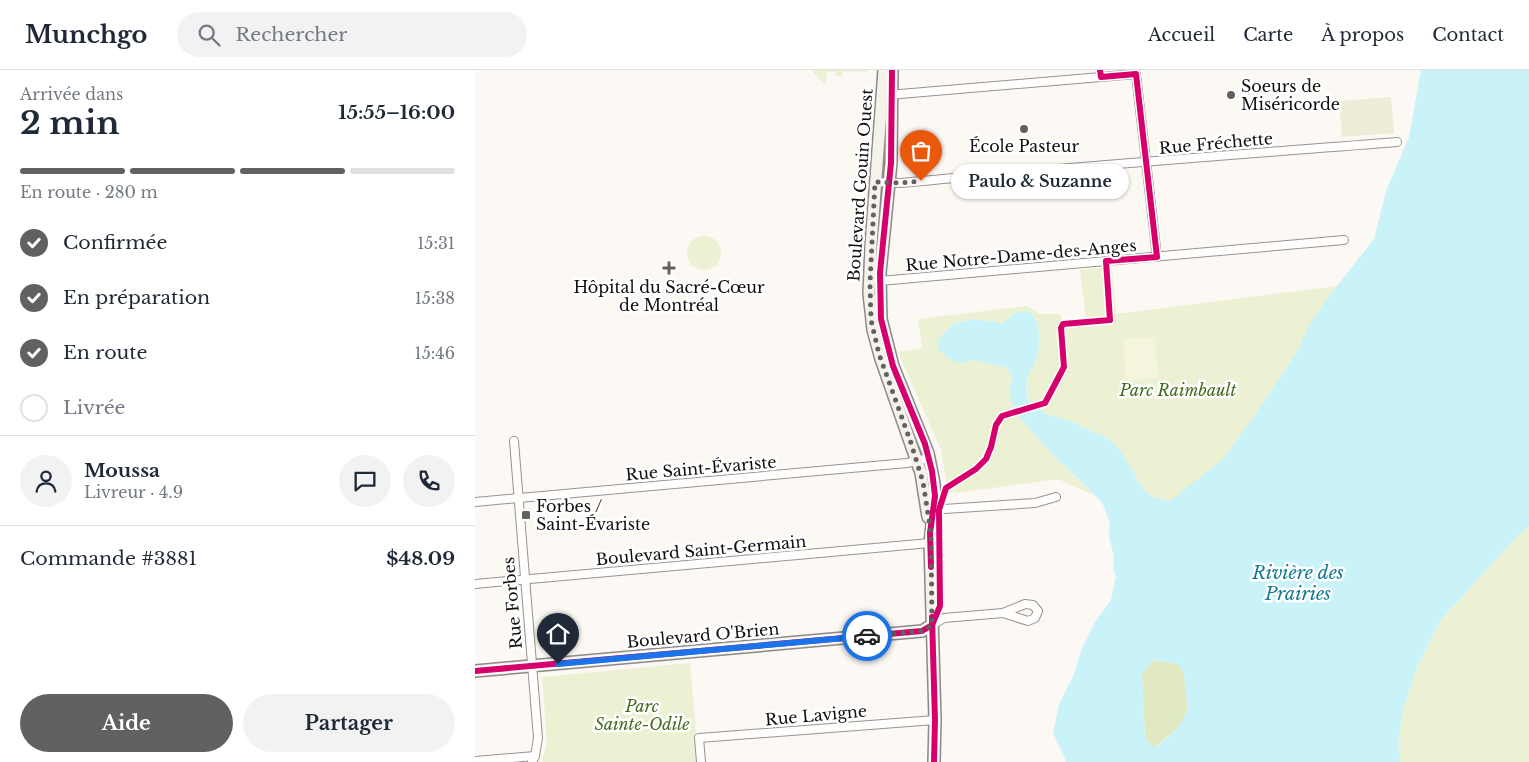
<!DOCTYPE html>
<html lang="fr">
<meta charset="utf-8">
<style>
body{margin:0;font-family:"Libre Baskerville",serif;background:#f2f2f3;color:#1f2937;height:100vh;display:flex;flex-direction:column;font-size:19px;white-space:nowrap}
*{box-sizing:border-box;margin:0}
p{font-size:16px;color:#747a83}
.icon{flex:none;width:28px;height:28px;fill:none;stroke:currentColor;stroke-width:2;stroke-linecap:round;stroke-linejoin:round}
.map{position:relative;flex:1;overflow:hidden}
.sheet{display:flex;flex-direction:column;background:#fff;width:475px}
.sheet>*{flex:none}
.pin{position:absolute;display:grid;place-items:center;width:42px;height:42px;color:#fff;margin:-51px -21px;border-radius:50% 50% 50% 0;rotate:-45deg;box-shadow:0 0 5px #0007}
.pin .icon{rotate:45deg}
.courier{position:absolute;display:grid;place-items:center;width:50px;height:50px;margin:-25px;border:4px solid #1a73e8;border-radius:50%;background:#fff;color:#222;box-shadow:0 1px 6px #0007}
.bubble{position:absolute;height:35px;border-radius:18px;background:#fff;box-shadow:0 1px 4px #0004;font-size:16px;font-weight:800;line-height:35px;text-align:center}
.overview em{font-style:normal;font-weight:800}
.overview div{display:flex;flex-direction:column-reverse}
.overview{display:flex;align-items:center;justify-content:space-between;height:85px;padding:0 20px}
h1{font-size:32px;font-weight:800;line-height:38px}
.bar{display:grid;grid-template-columns:repeat(4,1fr);gap:8px 5px;align-content:center;height:60px;padding:0 20px}
.bar i{height:6px;border-radius:4px;background:#e0e1e3}
.bar .selected{background:#62615f}
.bar p{grid-column:span 4}
.line{display:flex;align-items:center;gap:12px;padding:0 20px;border-top:1px solid #e0e1e3}
.line div{flex:1}
.round{display:grid;place-items:center;flex:none;width:52px;height:52px;border-radius:26px;background:#f2f2f3}
ol{padding:0 20px;list-style:none}
li{display:flex;align-items:center;gap:15px;height:55px}
li p{margin-inline-start:auto}
li .icon{padding:5px;border-radius:50%;background:#62615f;color:#fff;stroke-width:4}
li:last-child{color:#747a83}
li i{width:28px;height:28px;border:2px solid #e0e1e3;border-radius:50%}
.button{display:flex;gap:10px;margin-top:auto;padding:10px 20px}
.button a{flex:1;height:58px;border-radius:30px;background:#62615f;color:#fff;font-size:20px;font-weight:800;line-height:58px;text-align:center}
.button a+a{background:#f2f2f3;color:#1f2937}
header{display:flex;align-items:center;gap:30px;box-sizing:border-box;height:70px;padding:0 25px;background:#fff;border-bottom:1px solid #e0e1e3}
header strong{font-size:24px}
nav{display:flex;gap:28px;margin-inline-start:auto;font-size:18px}
.search{width:350px;height:45px;background:#f2f2f3;display:flex;align-items:center;gap:12px;box-sizing:border-box;padding:0 18px;border-radius:28px;color:#747a83;font-size:19px}
main{display:flex;flex:1;min-height:0}
.map>svg:first-child{display:block}
</style>
<header>
<strong>Munchgo</strong>
<div class="search"><svg class="icon" aria-label="search" viewBox="0 0 24 24"><circle cx="10" cy="10" r="6"/><path d="M15 15l6 6"/></svg>Rechercher</div>
<nav><a>Accueil</a><a>Carte</a><a>À propos</a><a>Contact</a></nav>
</header>
<main>
<section class="sheet">
<div class="overview"><div><h1>2 min</h1><p>Arrivée dans</p></div><em>15:55–16:00</em></div>
<div class="bar"><i class="selected"></i><i class="selected"></i><i class="selected"></i><i></i><p>En route · 280 m</p></div>
<ol>
<li><svg class="icon" aria-label="check" viewBox="0 0 24 24"><path d="M5 12l5 5 9-10"/></svg>Confirmée<p>15:31</p></li>
<li><svg class="icon" aria-label="check" viewBox="0 0 24 24"><path d="M5 12l5 5 9-10"/></svg>En préparation<p>15:38</p></li>
<li><svg class="icon" aria-label="check" viewBox="0 0 24 24"><path d="M5 12l5 5 9-10"/></svg>En route<p>15:46</p></li>
<li><i></i>Livrée</li>
</ol>
<div class="line" style="height:90px"><a class="round"><svg class="icon" aria-label="person" viewBox="0 0 24 24"><circle cx="12" cy="8" r="4"/><path d="M4 21q1-7 8-7t8 7"/></svg></a><div><b>Moussa</b><p>Livreur · 4.9</p></div><a class="round"><svg class="icon" aria-label="chat" viewBox="0 0 24 24"><path d="M4 5h16v11H9l-5 4z"/></svg></a><a class="round"><svg class="icon" aria-label="phone" viewBox="0 0 24 24"><path d="M5 4h4l2 5-3 2q2 4 5 5l2-3 5 2v4C11 20 4 13 5 4z"/></svg></a></div>
<div class="line" style="height:65px"><div>Commande #3881</div><b>$48.09</b></div>
<div class="button"><a>Aide</a><a>Partager</a></div>
</section>
<div class="map">
<svg width="1054" height="692" viewBox="0 0 1054 692">
<rect width="100%" height="100%" fill="#fcf8f4"/>
<g fill="#edf1d3">
<polygon points="336,0 392,0 392,2 368,1 367,6 361,6 361,2 352,2 350,15"/>
<circle cx="229" cy="183" r="17"/>
<polygon points="637,197 641,244 862,216 844,256 753,393 695,432 678,427 669,421 648,384 637,372 628,366 595,351 571,344 553,329 551,312 563,282 563,254 535,246 528,253 500,249 480,253 467,264 484,293 499,290 532,298 537,307 534,319 573,380 619,425 583,409 483,423 473,422 466,380 423,282 447,278 443,249 552,236 564,244 586,244 587,251 611,249 605,200"/>
<polygon points="1054,457 1054,692 926,692 923,674 929,637 943,595 965,551 1044,464"/>
<polygon points="215,593 221,663 223,666 220,672 221,692 66,692 72,674 67,607"/>
</g>
<polygon fill="#e0e9c1" points="678,590 704,594 709,605 713,639 703,658 679,678 670,669 667,604"/>
<polygon fill="#edecd7" points="916,27 919,63 867,67 864,31"/>
<polygon fill="#f5f5dd" points="680,267 683,308 651,310 648,269"/>
<path fill="#c9f3f8" fill-rule="evenodd" d="M946 0H1054V457L1044 464 965 551 943 595 929 637 923 674 926 692H590L591 690 578 663 584 635 599 604 607 578 620 552 636 530 641 505 638 500 639 486 634 467 635 453 627 432 573 380 544 347 537 333 534 319 537 307 532 298 499 290 484 293 471 287 464 280 463 272 467 264 480 253 500 249 528 253C557 224 568 253 563 281 562 291 555 301 552 310 550 316 552 323 553 329L571 344 595 351 628 366 637 372 648 384 669 421 678 427 695 431 748 389 782 342 821 284 835 254 854 226 899 169 911 121 934 67ZM678 590 704 594 709 605 713 639 703 658 680 678 670 669 667 604Z"/>
<g fill="none" stroke-linecap="round" stroke-linejoin="round">
<g stroke="#969492" stroke-width="10">
<g id="street">
<polyline points="413,25 661,4 682,187"/>
<path d="M400 112 426 113C591 97 757 85 922 72"/>
<polyline points="405,211 869,170"/>
<polyline points="39,371 63,668 60,686 57,692"/>
<polyline points="0,432 432,393 454,388"/>
<polyline points="454,440 560,433 581,427"/>
<polyline points="0,514 455,473"/>
<polyline points="457,555 469,548 528,543 550,534 558,535 563,541 560,548 553,551 528,543"/>
<polyline points="0,691 60,686"/>
<polyline points="226,692 224,668 460,650"/>
</g>
</g>
<g stroke="#8c8b89" stroke-width="14">
<g id="secondary">
<polyline points="409,0 396,175 394,224 396,241 398,260 406,289 446,403 453,447"/>
<polyline points="417,0 416,93 405,203 406,249 418,296 453,383 459,413 460,426 455,473 460,650 459,692"/>
<polyline points="0,601 447,561 457,555"/>
</g>
</g>
<use href="#street" stroke="#fffefd" stroke-width="8"/>
<use href="#secondary" stroke="#f5f1eb" stroke-width="11"/>
<g stroke="#fff" stroke-width="9">
<g id="cycleway">
<polyline points="417,0 416,93 405,203 406,249 418,296 450,374 457,401 460,426 455,463 456,497"/>
<polyline points="457,547 460,650 459,692"/>
<polyline points="457,555 465,536 464,440 471,418 501,399 511,389 516,377 521,355 527,346 570,333 589,297 586,258 588,254 635,250 631,191 682,187 661,4 626,7 625,0"/>
<polyline points="0,601 447,561 457,555"/>
</g>
</g>
<use href="#cycleway" stroke="#d6006c" stroke-width="6"/>
</g>
<g fill="none" stroke-linecap="round" stroke-linejoin="round">
<polyline stroke="#62615f" stroke-width="5" stroke-dasharray="0 9" points="392,566 447,561 457,555 456,463 448,412 436,373 404,284 396,250 395,213 400,112 426,113 446,111"/>
<polyline stroke="#1a73e8" stroke-width="6" points="83,594 392,566"/>
</g>
<g fill="#62615f" stroke="#fff" stroke-width="2">
<circle cx="756" cy="25" r="5"/>
<circle cx="549" cy="59" r="5"/>
<path d="M191.5 190.5h5v5h5v5h-5v5h-5v-5h-5v-5h5z"/>
<rect x="46" y="440" width="10" height="10" rx="2.5"/>
</g>
<g text-anchor="middle" dominant-baseline="central" stroke-width="5" stroke-linejoin="round" paint-order="stroke">
<g font-size="16" fill="#0f0f0f" stroke="#fff" text-anchor="start">
<text x="766" y="16">Soeurs de<tspan x="766" dy="18">Miséricorde</tspan></text>
<text x="549" y="76" text-anchor="middle">École Pasteur</text>
<text x="194" y="217" text-anchor="middle">Hôpital du Sacré-Cœur<tspan x="194" dy="18">de Montréal</tspan></text>
<text x="61" y="436">Forbes /<tspan x="61" dy="18">Saint-Évariste</tspan></text>
</g>
<g font-size="16" fill="#0f0f0f" stroke="#fff">
<text transform="translate(741 73) rotate(-5)">Rue Fréchette</text>
<text transform="translate(385 115) rotate(-86)">Boulevard Gouin Ouest</text>
<text transform="translate(546 185) rotate(-5)">Rue Notre-Dame-des-Anges</text>
<text transform="translate(226 398) rotate(-5)">Rue Saint-Évariste</text>
<text transform="translate(226 480) rotate(-5)">Boulevard Saint-Germain</text>
<text transform="translate(37 533) rotate(-95)">Rue Forbes</text>
<text transform="translate(228 565) rotate(-5)">Boulevard O'Brien</text>
<text transform="translate(341 645) rotate(-5)">Rue Lavigne</text>
</g>
<g font-size="16" font-style="italic" fill="#416a1c" stroke="#fff">
<text x="703" y="320">Parc Raimbault</text>
<text x="167" y="636">Parc<tspan x="167" dy="18">Sainte-Odile</tspan></text>
</g>
<g font-size="18" font-style="italic" fill="#127b90" stroke="#fff">
<text x="823" y="503">Rivière des<tspan x="823" dy="21">Prairies</tspan></text>
</g>
</g>
</svg>
<div class="pin" style="left:446px;top:111px;background:#ea580c"><svg class="icon" aria-label="bag" viewBox="0 0 24 24"><path d="M5 8h14l-1 12H6zM9 8a3 3 0 0 1 6 0"/></svg></div>
<div class="pin" style="left:83px;top:594px;background:#1f2937"><svg class="icon" aria-label="home" viewBox="0 0 24 24"><path d="M3 11l9-7 9 7M6 9v11h12V9"/></svg></div>
<div class="courier" style="left:392px;top:566px"><svg class="icon" aria-label="car" viewBox="0 0 24 24"><path d="M5 17H2v-5l4-1 3-4h7l3 4 3 1v5h-3M9 17h6M6 11h13"/><circle cx="7" cy="17" r="2"/><circle cx="17" cy="17" r="2"/></svg></div>
<div class="bubble" style="left:476px;top:94px;width:178px">Paulo &amp; Suzanne</div>
</div>
</main>
